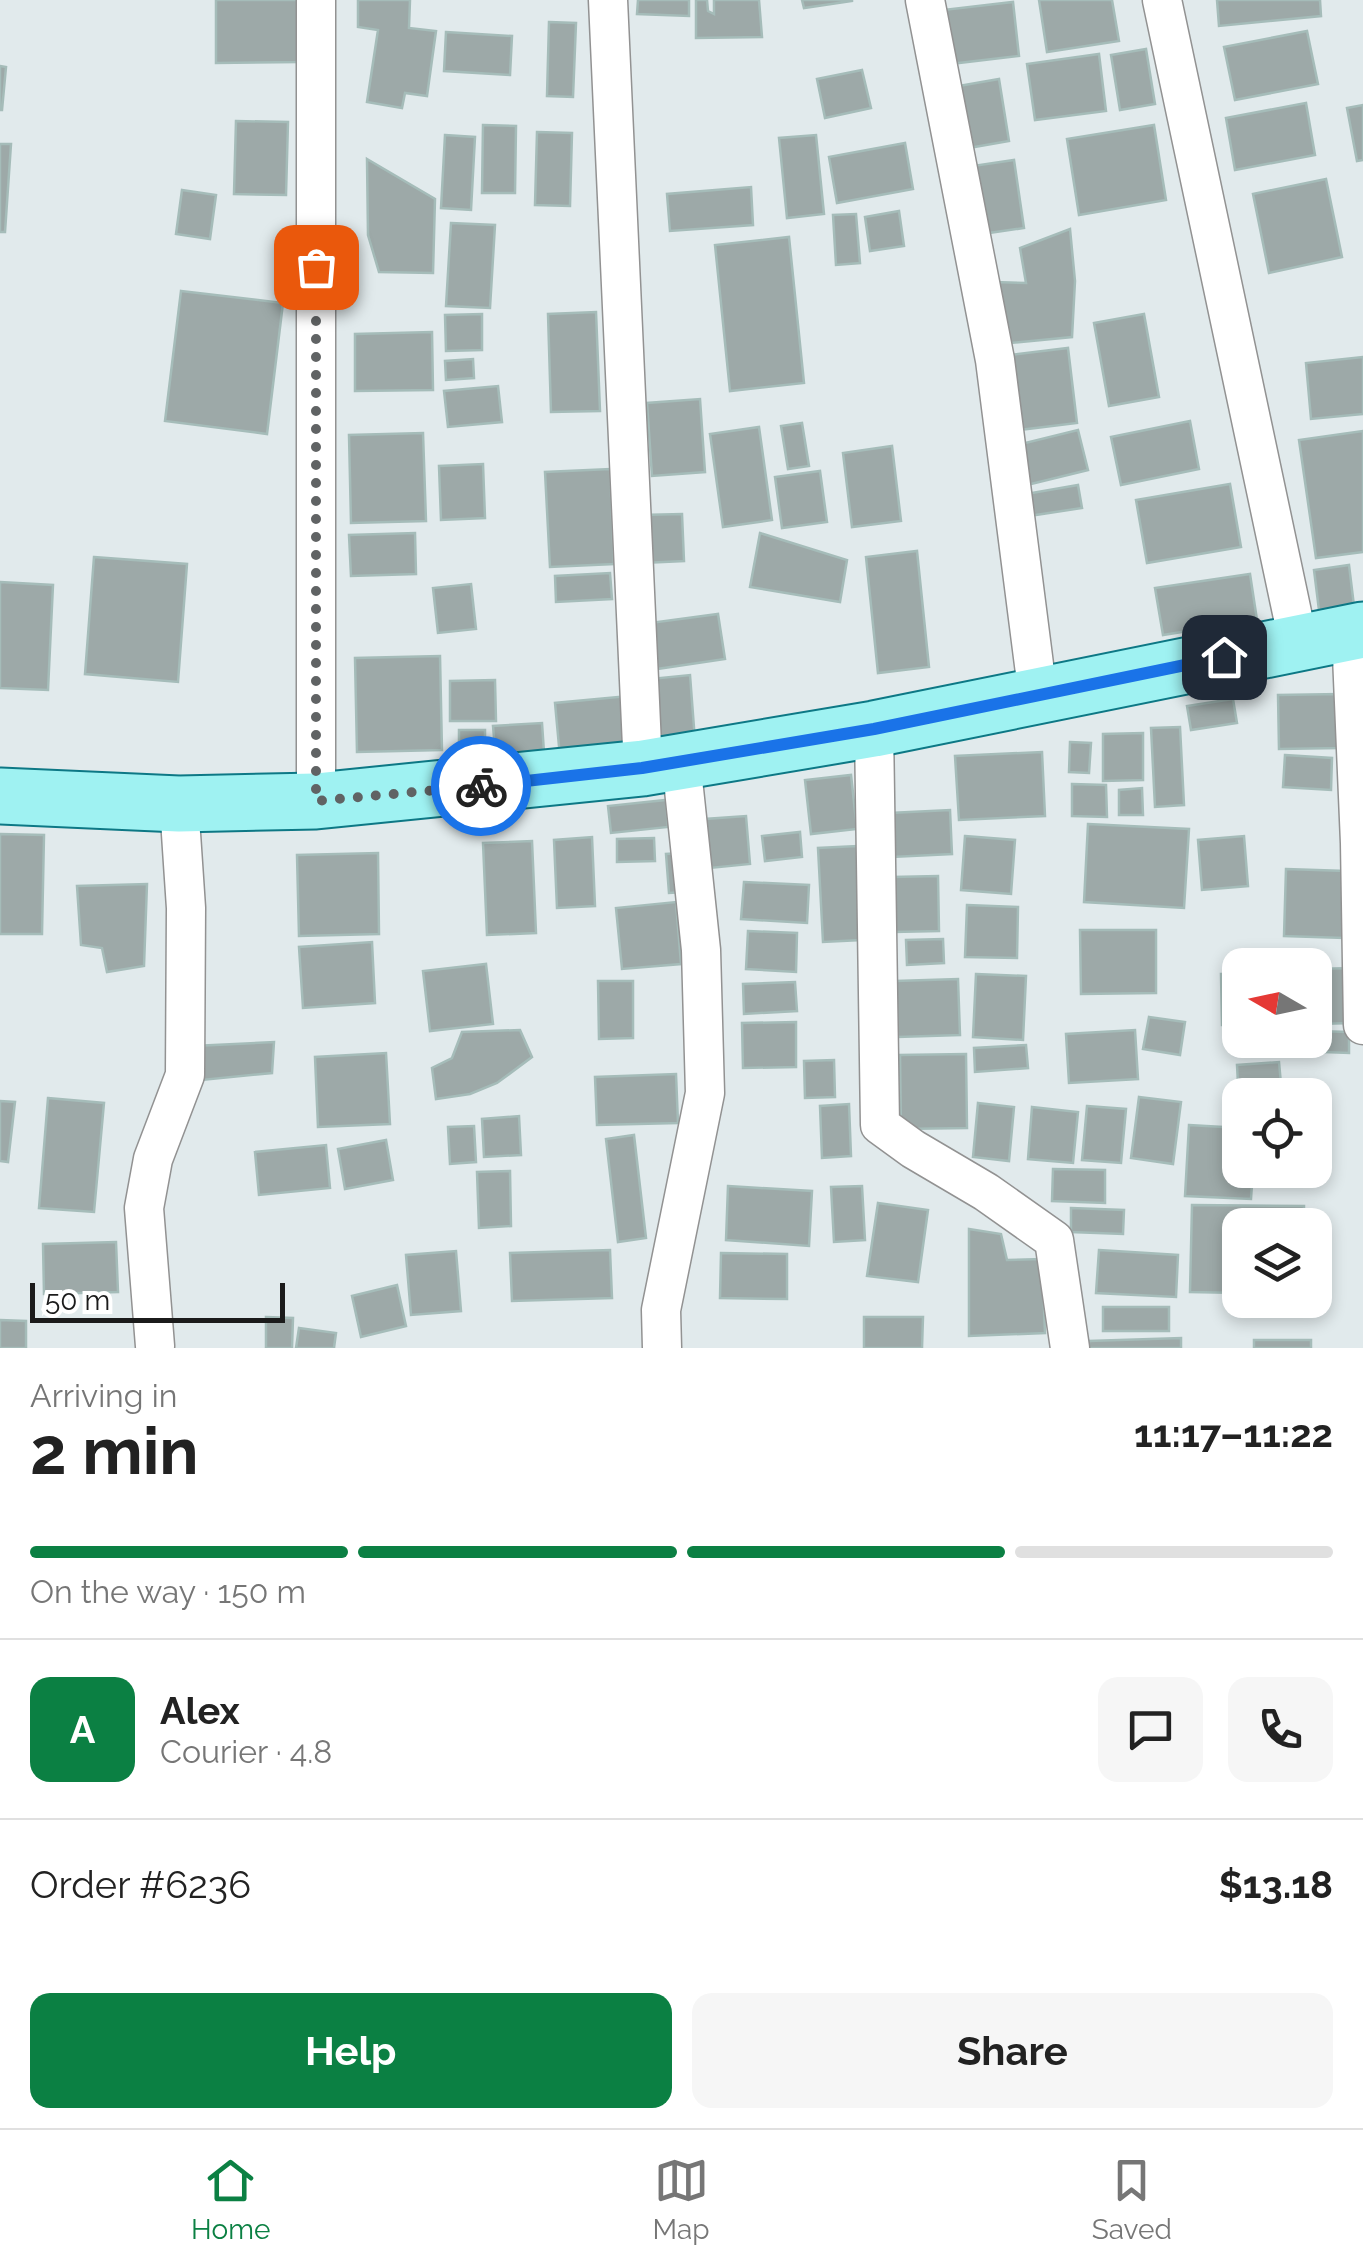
<!DOCTYPE html>
<meta charset="utf-8">
<style>
body{margin:0;font-family:Raleway,sans-serif;background:#f6f6f6;color:#222;height:100vh;display:flex;flex-direction:column;font-size:38px;white-space:nowrap}
*{box-sizing:border-box;margin:0}
p{font-size:32px;color:#767676}
.icon{flex:none;width:55px;height:55px;fill:none;stroke:currentColor;stroke-width:2;stroke-linecap:round;stroke-linejoin:round}
.map{position:relative;height:1348px;overflow:hidden}
.panel{display:flex;flex-direction:column;background:#fff;flex:1}
.panel>*{flex:none}
.needle{width:65px;rotate:279deg}
.tools{position:absolute;left:1222px;top:948px;display:grid;gap:20px}
.tools a{display:grid;place-items:center;width:110px;height:110px;border-radius:20px;background:#fff;box-shadow:0 5px 15px #0003;font-size:50px}
.scale{position:absolute;left:30px;bottom:25px;width:255px;box-sizing:border-box;padding-left:10px;border:5px solid #1b1b1b;border-top:0;font-size:28px;line-height:35px;white-space:nowrap;color:#1b1b1b;-webkit-text-stroke:8px #fff;paint-order:stroke}
.pin{position:absolute;display:grid;place-items:center;width:85px;height:85px;color:#fff;margin:-42px;border-radius:20px;box-shadow:0 5px 15px #0006}
.courier{position:absolute;display:grid;place-items:center;width:100px;height:100px;margin:-50px;border:8px solid #1a73e8;border-radius:50%;background:#fff;color:#222;box-shadow:0 2px 12px #0007}
.overview em{font-style:normal;font-weight:700}
.overview div{display:flex;flex-direction:column-reverse}
.overview{display:flex;align-items:center;justify-content:space-between;height:170px;padding:0 30px}
h1{font-size:65px;font-weight:700;line-height:75px}
.bar{display:grid;grid-template-columns:repeat(4,1fr);gap:15px 10px;align-content:center;height:120px;padding:0 30px}
.bar i{height:12px;border-radius:8px;background:#e0e0e0}
.bar .active{background:#0b8043}
.bar p{grid-column:span 4}
.line{display:flex;align-items:center;gap:25px;padding:0 30px;border-top:2px solid #e0e0e0}
.line div{flex:1}
.round{display:grid;place-items:center;flex:none;width:105px;height:105px;border-radius:20px;background:#f6f6f6}
.primary-button{display:flex;gap:20px;margin-top:auto;padding:20px 30px}
.primary-button a{flex:1;height:115px;border-radius:20px;background:#0b8043;color:#fff;font-size:40px;font-weight:700;line-height:115px;text-align:center}
.primary-button a+a{background:#f6f6f6;color:#222}
.menu{display:flex;justify-content:space-around;align-items:center;height:140px;border-top:2px solid #e0e0e0;background:#fff;font-size:28px;color:#767676}
.menu a{display:grid;justify-items:center;gap:5px}
.menu .active{color:#0b8043}
.map>svg:first-child{display:block}
</style>
<div class="map">
<svg width="1363" height="1348" viewBox="0 0 1363 1348">
<rect width="100%" height="100%" fill="#e1eaec"/>
<g fill="#9da9a8" stroke="#a5bcb9" stroke-width="2.5">
<polygon points="216,0 299,0 299,62 216,63"/>
<polygon points="358,0 410,0 409,28 436,31 427,96 405,93 402,108 367,102 378,30 358,27"/>
<polygon points="638,0 689,0 689,16 637,14"/>
<polygon points="696,0 707,0 708,11 714,14 714,0 759,0 762,37 696,38"/>
<polygon points="802,0 852,0 852,1 804,8"/>
<polygon points="1039,0 1112,0 1119,41 1047,52"/>
<polygon points="1217,0 1320,0 1321,16 1219,26"/>
<polygon points="1013,2 1019,56 950,64 943,10"/>
<polygon points="549,22 576,23 573,97 547,96"/>
<polygon points="1307,31 1318,84 1235,100 1224,47"/>
<polygon points="446,32 512,36 510,75 444,71"/>
<polygon points="1146,49 1155,104 1120,110 1111,55"/>
<polygon points="1099,54 1106,111 1035,120 1027,64"/>
<polygon points="0,66 6,67 2,110 0,110"/>
<polygon points="862,70 871,108 825,118 817,79"/>
<polygon points="999,79 1009,141 963,149 953,87"/>
<polygon points="1306,103 1315,155 1235,170 1226,118"/>
<polygon points="1363,105 1363,160 1357,161 1347,108"/>
<polygon points="236,121 288,122 286,195 234,194"/>
<polygon points="483,125 516,126 515,193 482,193"/>
<polygon points="1154,125 1166,200 1079,215 1067,139"/>
<polygon points="537,132 572,133 570,206 535,205"/>
<polygon points="445,135 475,137 471,210 441,208"/>
<polygon points="816,135 824,214 787,218 779,138"/>
<polygon points="905,143 913,189 837,203 829,157"/>
<polygon points="0,144 11,144 5,232 0,232"/>
<polygon points="367,159 435,199 433,273 379,272 368,235"/>
<polygon points="1014,160 1024,228 982,234 973,166"/>
<polygon points="1326,179 1342,257 1269,273 1253,194"/>
<polygon points="751,187 753,225 670,231 667,194"/>
<polygon points="182,190 216,195 210,239 176,234"/>
<polygon points="899,211 904,246 870,251 865,217"/>
<polygon points="856,214 860,263 836,265 833,215"/>
<polygon points="451,223 495,225 490,308 446,306"/>
<polygon points="1070,229 1075,281 1072,337 1001,344 995,282 1026,283 1020,248"/>
<polygon points="789,237 804,383 730,391 715,245"/>
<polygon points="181,291 283,303 267,434 165,421"/>
<polygon points="596,312 600,411 551,412 548,314"/>
<polygon points="482,314 482,350 446,351 445,315"/>
<polygon points="1144,314 1159,397 1109,406 1094,323"/>
<polygon points="432,332 433,390 355,391 355,334"/>
<polygon points="1068,348 1077,423 1019,430 1010,355"/>
<polygon points="1363,357 1363,414 1311,419 1306,363"/>
<polygon points="473,359 474,378 446,380 445,361"/>
<polygon points="498,386 502,422 448,427 444,391"/>
<polygon points="700,399 705,472 652,476 647,403"/>
<polygon points="1190,421 1199,469 1121,485 1111,437"/>
<polygon points="802,423 809,466 788,469 781,426"/>
<polygon points="759,427 772,520 723,527 710,434"/>
<polygon points="1078,430 1088,470 1027,485 1017,445"/>
<polygon points="1363,431 1363,552 1316,558 1299,440"/>
<polygon points="423,433 426,521 351,523 349,435"/>
<polygon points="892,446 901,521 852,527 843,453"/>
<polygon points="483,464 485,518 441,520 439,466"/>
<polygon points="610,469 614,564 550,567 545,472"/>
<polygon points="820,471 827,522 782,528 775,477"/>
<polygon points="1230,484 1241,547 1147,563 1136,500"/>
<polygon points="1078,485 1082,508 1029,516 1026,494"/>
<polygon points="682,514 684,561 643,563 641,515"/>
<polygon points="415,533 416,574 351,576 349,535"/>
<polygon points="760,533 847,560 840,602 750,587"/>
<polygon points="917,551 929,667 878,673 866,557"/>
<polygon points="94,557 187,564 178,682 85,674"/>
<polygon points="1349,565 1354,606 1319,610 1314,570"/>
<polygon points="610,573 612,599 556,602 555,576"/>
<polygon points="1250,574 1257,620 1163,635 1155,588"/>
<polygon points="0,582 53,585 48,690 0,688"/>
<polygon points="471,584 476,629 438,633 433,588"/>
<polygon points="718,614 725,659 657,669 650,623"/>
<polygon points="440,656 442,750 357,752 355,658"/>
<polygon points="690,675 695,741 655,744 650,679"/>
<polygon points="495,680 496,721 450,721 450,681"/>
<polygon points="1340,694 1340,748 1279,749 1278,695"/>
<polygon points="628,696 633,750 560,757 555,703"/>
<polygon points="1233,699 1237,723 1191,730 1187,706"/>
<polygon points="542,723 545,767 497,772 493,726"/>
<polygon points="1180,727 1184,805 1155,807 1151,728"/>
<rect x="459" y="730" width="26" height="36"/>
<polygon points="1143,733 1143,780 1103,781 1103,734"/>
<polygon points="1070,742 1091,743 1089,773 1069,772"/>
<polygon points="1042,752 1045,816 959,820 955,756"/>
<polygon points="1285,755 1332,758 1331,790 1283,787"/>
<polygon points="851,775 857,829 811,834 805,780"/>
<polygon points="1072,784 1106,785 1107,817 1072,816"/>
<polygon points="1142,788 1143,815 1119,815 1119,790"/>
<polygon points="666,800 668,827 611,833 608,806"/>
<polygon points="950,810 952,854 892,857 890,813"/>
<polygon points="746,816 750,864 710,868 705,819"/>
<polygon points="1088,824 1189,829 1184,908 1084,902"/>
<polygon points="800,832 802,857 765,861 762,836"/>
<polygon points="0,834 44,835 42,934 0,934"/>
<polygon points="965,836 1015,840 1011,894 961,890"/>
<polygon points="1244,836 1248,886 1202,890 1198,840"/>
<polygon points="592,837 595,906 557,908 554,840"/>
<polygon points="654,838 655,861 617,862 617,839"/>
<polygon points="532,841 536,933 487,935 483,843"/>
<polygon points="857,846 861,940 823,942 818,848"/>
<polygon points="378,853 379,934 299,936 297,855"/>
<polygon points="681,853 684,892 669,893 666,854"/>
<polygon points="1286,869 1346,871 1344,938 1284,936"/>
<polygon points="938,876 939,931 894,932 893,877"/>
<polygon points="744,882 809,885 807,923 741,919"/>
<polygon points="147,884 144,966 107,972 102,948 81,945 77,886"/>
<polygon points="676,902 681,964 622,969 616,908"/>
<polygon points="967,905 1018,907 1017,958 965,957"/>
<polygon points="1080,930 1156,930 1156,993 1081,994"/>
<polygon points="748,931 797,933 796,972 746,969"/>
<polygon points="943,939 944,963 907,965 906,940"/>
<polygon points="372,942 375,1003 303,1008 299,947"/>
<polygon points="486,964 493,1024 430,1031 423,971"/>
<polygon points="1353,968 1354,1023 1315,1024 1315,969"/>
<polygon points="976,974 1026,976 1023,1040 973,1037"/>
<polygon points="1221,974 1240,974 1240,1025 1222,1025"/>
<polygon points="958,979 960,1035 898,1037 896,981"/>
<polygon points="598,981 633,981 633,1038 599,1039"/>
<polygon points="795,982 797,1011 744,1014 743,984"/>
<polygon points="1149,1017 1185,1022 1180,1055 1143,1049"/>
<polygon points="796,1022 796,1067 743,1068 742,1023"/>
<polygon points="520,1030 532,1057 497,1083 470,1094 436,1099 432,1068 452,1058 462,1032"/>
<polygon points="1135,1030 1138,1079 1069,1083 1066,1034"/>
<polygon points="1315,1031 1349,1032 1349,1053 1297,1051 1297,1040 1315,1040"/>
<polygon points="274,1042 272,1073 202,1080 194,1046"/>
<polygon points="1026,1045 1028,1068 975,1072 974,1048"/>
<polygon points="386,1053 390,1124 318,1127 315,1057"/>
<polygon points="966,1054 967,1128 901,1129 900,1055"/>
<polygon points="834,1060 835,1097 805,1098 804,1061"/>
<polygon points="1279,1062 1282,1095 1240,1095 1239,1102 1237,1065"/>
<polygon points="676,1074 678,1123 597,1125 595,1077"/>
<polygon points="1139,1097 1181,1102 1173,1164 1131,1158"/>
<polygon points="48,1098 104,1103 94,1212 39,1208"/>
<polygon points="0,1101 15,1102 8,1162 0,1161"/>
<polygon points="978,1103 1014,1107 1009,1161 973,1157"/>
<polygon points="849,1104 851,1156 822,1158 820,1106"/>
<polygon points="1087,1106 1126,1109 1121,1163 1082,1160"/>
<polygon points="1032,1107 1078,1112 1073,1163 1028,1159"/>
<polygon points="519,1116 521,1155 484,1157 482,1119"/>
<polygon points="1189,1125 1240,1128 1240,1170 1253,1170 1251,1199 1185,1196"/>
<polygon points="474,1126 476,1162 450,1164 448,1127"/>
<polygon points="634,1135 646,1238 618,1242 606,1139"/>
<polygon points="386,1140 393,1180 345,1189 338,1149"/>
<polygon points="326,1145 330,1188 259,1195 255,1152"/>
<polygon points="1053,1169 1105,1170 1105,1203 1052,1201"/>
<polygon points="510,1171 511,1226 479,1228 477,1172"/>
<polygon points="728,1186 812,1191 809,1246 726,1240"/>
<polygon points="862,1186 865,1240 834,1242 831,1187"/>
<polygon points="878,1203 928,1210 918,1282 867,1276"/>
<polygon points="1192,1205 1304,1206 1304,1225 1240,1225 1240,1293 1190,1292"/>
<polygon points="1071,1208 1124,1210 1123,1234 1071,1232"/>
<polygon points="969,1229 1001,1234 1007,1260 1042,1259 1045,1333 969,1336"/>
<polygon points="116,1242 118,1292 44,1294 43,1244"/>
<polygon points="610,1250 612,1298 512,1301 510,1253"/>
<polygon points="1099,1250 1178,1255 1176,1297 1096,1293"/>
<polygon points="456,1251 461,1311 411,1315 406,1255"/>
<polygon points="721,1253 787,1254 787,1299 720,1298"/>
<polygon points="397,1285 406,1326 361,1337 352,1296"/>
<rect x="1103" y="1307" width="66" height="24"/>
<polygon points="266,1317 293,1318 292,1348 266,1348"/>
<polygon points="864,1317 923,1317 922,1348 864,1348"/>
<polygon points="0,1320 26,1321 26,1348 0,1348"/>
<polygon points="299,1328 336,1333 334,1348 296,1348"/>
<polygon points="1181,1338 1181,1348 1089,1348 1089,1341"/>
<rect x="1254" y="1340" width="57" height="8"/>
</g>
<g fill="none" stroke-linecap="round" stroke-linejoin="round">
<g stroke="#929292" stroke-width="41">
<g id="minor">
<polyline points="316,0 316,801"/>
<polyline points="608,0 643,768"/>
<polyline points="925,0 995,360 1038,696"/>
<polyline points="1162,0 1298,641"/>
<polyline points="1351,632 1360,843 1363,1025"/>
<polyline points="874,729 880,1125 913,1149 986,1192 1054,1240 1070,1348"/>
<polyline points="155,1346 144,1208 153,1159 185,1075 186,908 179,804"/>
<polyline points="662,1348 661,1310 705,1093 701,950 681,761"/>
</g>
</g>
<g stroke="#0d7885" stroke-width="59">
<polyline id="primary" points="0,796 179,804 316,801 643,768 874,729 1363,630"/>
</g>
<use href="#minor" stroke="#fff" stroke-width="38"/>
<use href="#primary" stroke="#9ff2f2" stroke-width="55"/>
</g>
<g fill="none" stroke-linecap="round" stroke-linejoin="round">
<polyline stroke="#606364" stroke-width="10" stroke-dasharray="0 18" points="316,267 316,801 481,786"/>
<polyline stroke="#1a73e8" stroke-width="12" points="481,786 642,768 874,729 1224,657"/>
</g>
</svg>
<div class="tools">
<a><svg class="needle" viewBox="-14 -14 28 28"><path d="M0-13l5 13h-10z" fill="#e53935"/><path d="M0 13l5-13h-10z" fill="#767676"/></svg></a>
<a><svg class="icon" aria-label="locate" viewBox="0 0 24 24"><circle cx="12" cy="12" r="6"/><path d="M12 2v4M12 18v4M2 12h4M18 12h4"/></svg></a>
<a><svg class="icon" aria-label="layers" viewBox="0 0 24 24"><path d="M12 4l9 5-9 5-9-5zM3 14l9 5 9-5"/></svg></a>
</div>
<div class="scale">50 m</div>
<div class="pin" style="left:316px;top:267px;background:#ea580c"><svg class="icon" aria-label="bag" viewBox="0 0 24 24"><path d="M5 8h14l-1 12H6zM9 8a3 3 0 0 1 6 0"/></svg></div>
<div class="pin" style="left:1224px;top:657px;background:#1f2937"><svg class="icon" aria-label="home" viewBox="0 0 24 24"><path d="M3 11l9-7 9 7M6 9v11h12V9"/></svg></div>
<div class="courier" style="left:481px;top:786px"><svg class="icon" aria-label="bike" viewBox="0 0 24 24"><circle cx="6" cy="16" r="4"/><circle cx="18" cy="16" r="4"/><path d="M6 16l4-8h5l3 8M10 8l3 8H6M13 5h3"/></svg></div>
</div>
<section class="panel">
<div class="overview"><div><h1>2 min</h1><p>Arriving in</p></div><em>11:17–11:22</em></div>
<div class="bar"><i class="active"></i><i class="active"></i><i class="active"></i><i></i><p>On the way · 150 m</p></div>
<div class="line" style="height:180px"><b class="round" style="background:#0b8043;color:#fff">A</b><div><b>Alex</b><p>Courier · 4.8</p></div><a class="round"><svg class="icon" aria-label="chat" viewBox="0 0 24 24"><path d="M4 5h16v11H9l-5 4z"/></svg></a><a class="round"><svg class="icon" aria-label="phone" viewBox="0 0 24 24"><path d="M5 4h4l2 5-3 2q2 4 5 5l2-3 5 2v4C11 20 4 13 5 4z"/></svg></a></div>
<div class="line" style="height:130px"><div>Order #6236</div><b>$13.18</b></div>
<div class="primary-button"><a>Help</a><a>Share</a></div>
</section>
<nav class="menu">
<a class="active"><svg class="icon" aria-label="home" viewBox="0 0 24 24"><path d="M3 11l9-7 9 7M6 9v11h12V9"/></svg>Home</a>
<a><svg class="icon" aria-label="map" viewBox="0 0 24 24"><path d="M3 6l6-2 6 2 6-2v14l-6 2-6-2-6 2zM9 4v14M15 6v14"/></svg>Map</a>
<a><svg class="icon" aria-label="saved" viewBox="0 0 24 24"><path d="M7 4h10v16l-5-4-5 4z"/></svg>Saved</a>
</nav>
